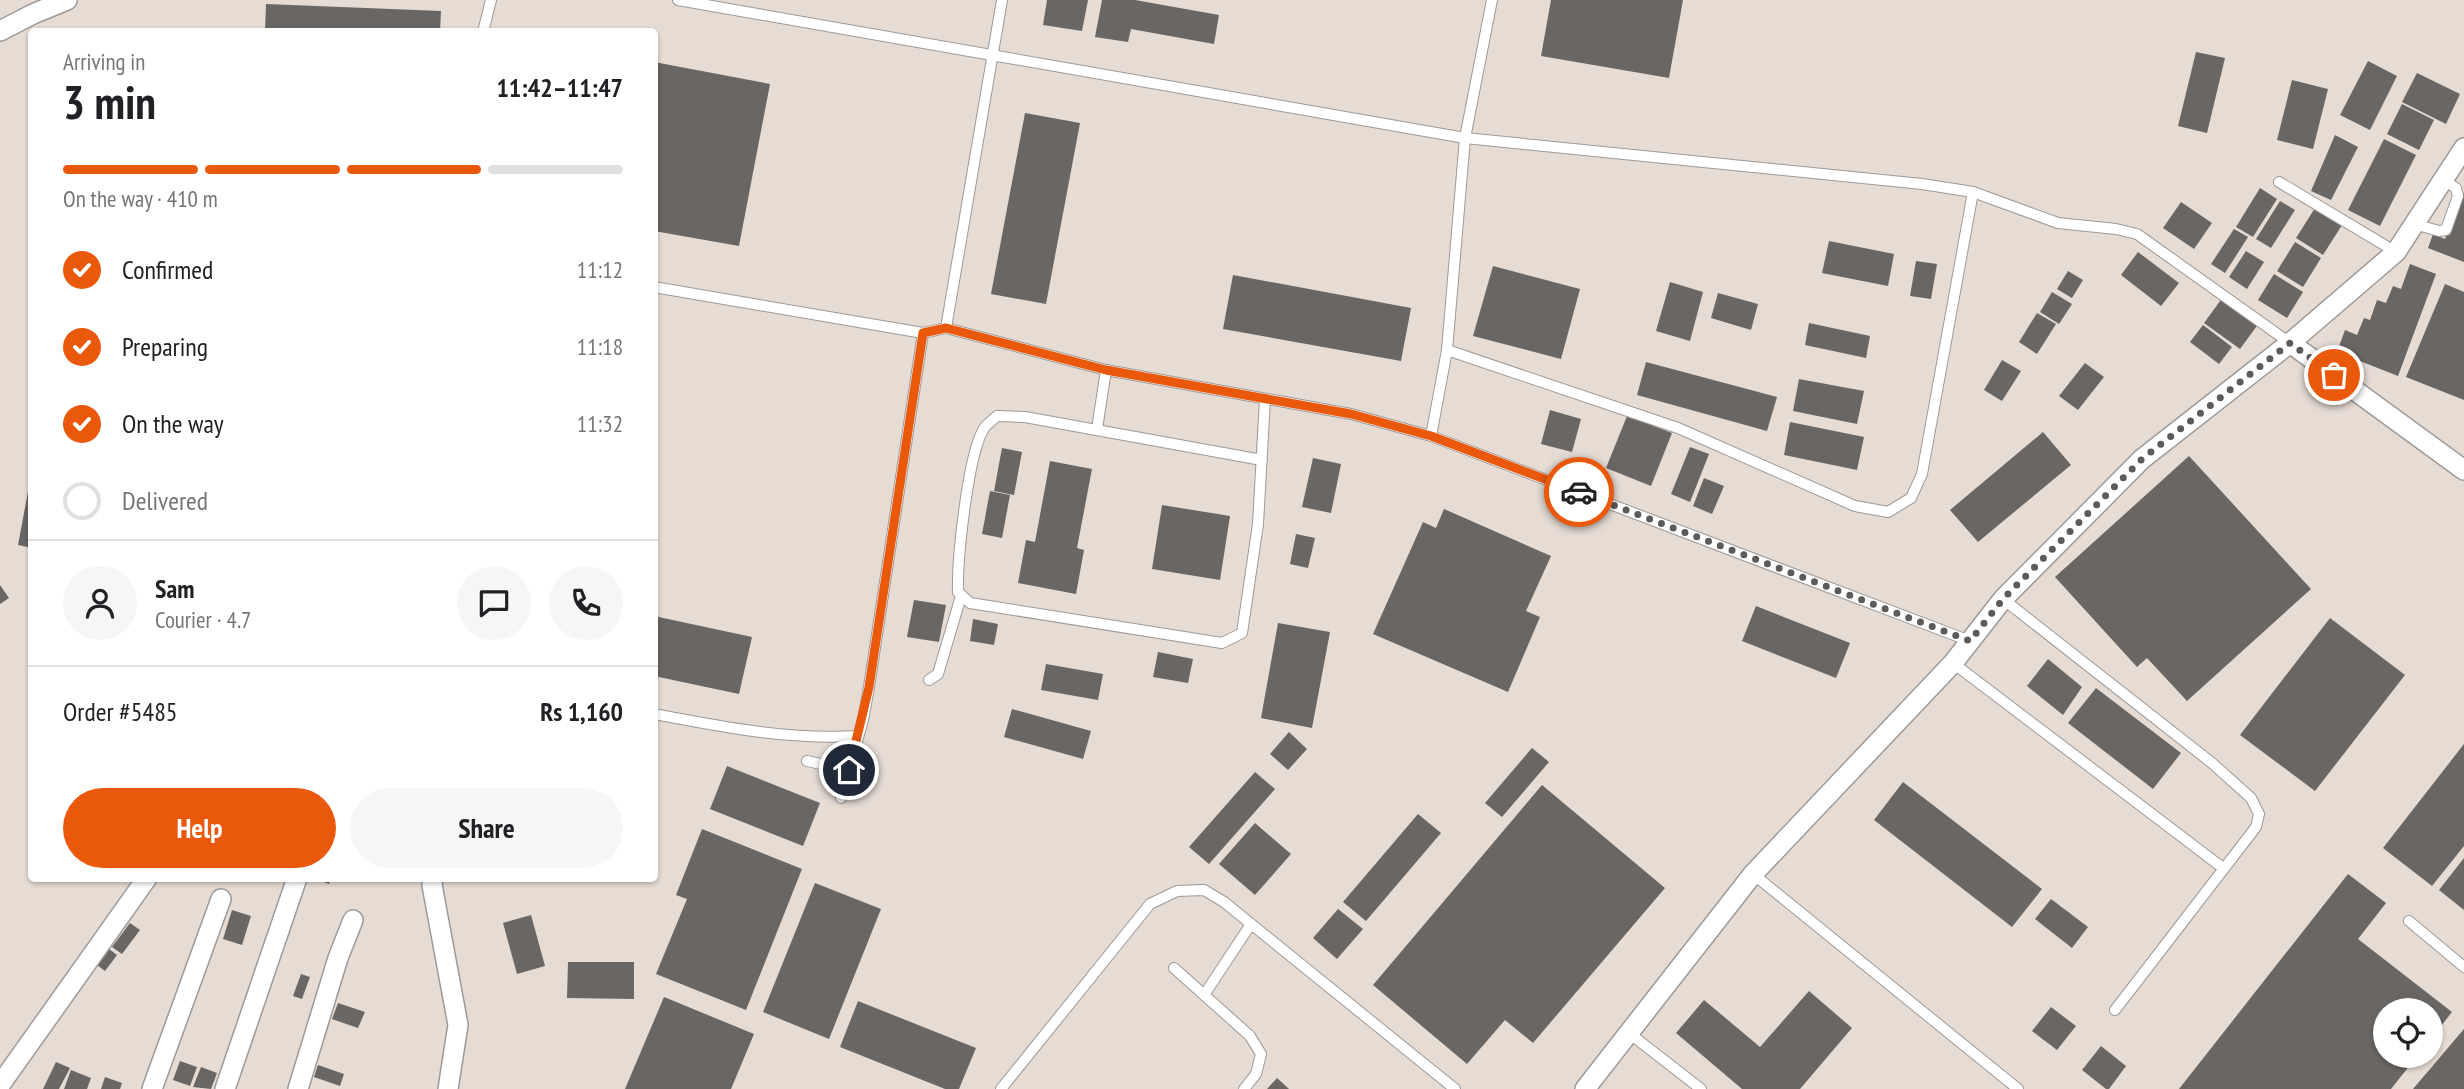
<!DOCTYPE html>
<meta charset="utf-8">
<style>
body{margin:0;font-family:"PT Sans Narrow",sans-serif;background:#f6f6f6;color:#202124;height:100vh;display:flex;flex-direction:column;font-size:26px;white-space:nowrap}
*{box-sizing:border-box;margin:0}
p{font-size:23px;color:#757577}
.icon{flex:none;width:38px;height:38px;fill:none;stroke:currentColor;stroke-width:2;stroke-linecap:round;stroke-linejoin:round}
.map{position:relative;flex:1;overflow:hidden}
.panel{position:absolute;left:28px;top:28px;width:630px;height:854px;display:flex;flex-direction:column;background:#fff;border-radius:7px;box-shadow:0 2px 5px #0004}
.panel>*{flex:none}
.controls{position:absolute;left:2373px;top:998px;display:grid;gap:14px}
.controls a{display:grid;place-items:center;width:70px;height:70px;border-radius:50%;background:#fff;box-shadow:0 2px 5px #0004;font-size:35px}
.pin{position:absolute;display:grid;place-items:center;width:60px;height:60px;color:#fff;margin:-30px;border:4px solid #fff;border-radius:50%;box-shadow:0 2px 7px #0007}
.courier{position:absolute;display:grid;place-items:center;width:70px;height:70px;margin:-35px;border:5px solid #ea580c;border-radius:50%;background:#fff;color:#222;box-shadow:0 2px 9px #0007}
.summary em{font-style:normal;font-weight:700}
.summary div{display:flex;flex-direction:column-reverse}
.summary{display:flex;align-items:center;justify-content:space-between;height:119px;padding:0 35px}
h1{font-size:46px;font-weight:700;line-height:52px}
.bar{display:grid;grid-template-columns:repeat(4,1fr);gap:10px 7px;align-content:center;height:84px;padding:0 35px}
.bar i{height:9px;border-radius:5px;background:#e0e0e0}
.bar .current{background:#ea580c}
.bar p{grid-column:span 4}
.line{display:flex;align-items:center;gap:18px;padding:0 35px;border-top:2px solid #e0e0e0}
.line div{flex:1}
.round{display:grid;place-items:center;flex:none;width:74px;height:74px;border-radius:37px;background:#f6f6f6}
ol{padding:0 35px;list-style:none}
li{display:flex;align-items:center;gap:21px;height:77px}
li p{margin-inline-start:auto}
li .icon{padding:7px;border-radius:50%;background:#ea580c;color:#fff;stroke-width:4}
li:last-child{color:#757577}
li i{width:38px;height:38px;border:4px solid #e0e0e0;border-radius:50%}
.primary-button{display:flex;gap:14px;margin-top:auto;padding:14px 35px}
.primary-button a{flex:1;height:80px;border-radius:42px;background:#ea580c;color:#fff;font-size:28px;font-weight:700;line-height:80px;text-align:center}
.primary-button a+a{background:#f6f6f6;color:#202124}
.map>svg:first-child{display:block}
</style>
<div class="map">
<svg width="2464" height="1089" viewBox="0 0 2464 1089">
<rect width="100%" height="100%" fill="#eae7e4"/>
<path fill="#e6dcd4" fill-rule="evenodd" d="M0 0H2464V1089H0ZM32 32H654V878H32ZM2385 1010H2431V1055H2385Z"/>
<g fill="#696664">
<polygon points="1047,0 1088,0 1082,31 1043,25"/>
<polygon points="1102,0 1135,0 1219,15 1214,44 1131,29 1128,42 1095,37"/>
<polygon points="1551,0 1683,0 1669,78 1541,56"/>
<polygon points="266,4 441,11 440,32 265,32"/>
<polygon points="2196,52 2225,58 2207,133 2178,126"/>
<polygon points="2368,61 2397,76 2370,130 2340,115"/>
<polygon points="654,62 770,84 739,246 654,231"/>
<polygon points="2417,73 2460,94 2446,124 2402,102"/>
<polygon points="2292,80 2328,89 2313,149 2277,140"/>
<polygon points="2402,104 2434,120 2419,150 2387,134"/>
<polygon points="1025,113 1080,123 1046,304 991,294"/>
<polygon points="2335,135 2358,147 2331,200 2311,191"/>
<polygon points="2384,139 2416,155 2380,226 2348,210"/>
<polygon points="2260,188 2277,199 2253,237 2236,227"/>
<polygon points="2464,192 2464,262 2428,248 2433,234 2445,239"/>
<polygon points="2280,201 2295,210 2271,248 2256,239"/>
<polygon points="2181,202 2212,223 2194,249 2163,228"/>
<polygon points="2315,208 2342,225 2323,255 2296,238"/>
<polygon points="2234,229 2248,237 2225,273 2211,264"/>
<polygon points="1829,241 1894,254 1888,286 1822,273"/>
<polygon points="2295,242 2321,258 2303,287 2277,271"/>
<polygon points="2246,251 2264,262 2247,289 2229,277"/>
<polygon points="2138,252 2179,283 2161,306 2121,275"/>
<polygon points="1916,261 1937,264 1931,299 1910,296"/>
<polygon points="2410,264 2436,274 2398,376 2337,352 2345,330 2357,335 2364,318 2370,320 2377,300 2386,303 2393,286 2401,289"/>
<polygon points="1493,266 1580,289 1561,359 1473,336"/>
<polygon points="2068,271 2083,280 2072,298 2057,289"/>
<polygon points="2274,274 2303,292 2287,318 2258,300"/>
<polygon points="1233,275 1411,308 1401,361 1223,329"/>
<polygon points="1670,282 1703,292 1690,341 1656,331"/>
<polygon points="2445,284 2464,292 2464,400 2406,377"/>
<polygon points="2052,292 2072,304 2059,324 2040,312"/>
<polygon points="1718,293 1758,304 1751,330 1711,318"/>
<polygon points="2223,297 2259,323 2240,349 2204,323"/>
<polygon points="2037,313 2056,324 2037,354 2019,342"/>
<polygon points="1809,323 1870,336 1866,358 1805,345"/>
<polygon points="2203,325 2232,347 2219,364 2190,342"/>
<polygon points="2002,360 2021,371 2002,401 1984,390"/>
<polygon points="1646,362 1777,397 1767,431 1637,395"/>
<polygon points="2085,363 2104,377 2078,410 2059,396"/>
<polygon points="1799,379 1864,391 1857,424 1793,411"/>
<polygon points="1550,410 1581,419 1572,452 1541,444"/>
<polygon points="1627,416 1672,433 1651,486 1606,468"/>
<polygon points="1790,422 1864,437 1857,470 1784,455"/>
<polygon points="2043,432 2071,465 1978,542 1950,510"/>
<polygon points="1690,447 1709,454 1690,502 1671,494"/>
<polygon points="1002,448 1022,452 1014,495 994,491"/>
<polygon points="2189,456 2311,589 2187,701 2147,658 2137,667 2055,577"/>
<polygon points="1313,458 1341,464 1331,513 1302,507"/>
<polygon points="1050,461 1092,469 1077,548 1084,550 1076,594 1018,583 1026,540 1035,542"/>
<polygon points="1704,478 1724,486 1712,514 1693,506"/>
<polygon points="30,481 32,481 32,548 18,545"/>
<polygon points="990,491 1010,495 1002,538 982,534"/>
<polygon points="1162,505 1230,516 1220,580 1152,569"/>
<polygon points="1444,509 1551,556 1526,611 1540,617 1508,692 1373,634 1423,522 1436,528"/>
<polygon points="1296,534 1315,538 1308,568 1290,564"/>
<polygon points="0,585 9,598 0,604"/>
<polygon points="914,600 946,605 939,642 907,637"/>
<polygon points="1756,606 1850,643 1836,678 1742,641"/>
<polygon points="654,616 752,637 739,694 654,676"/>
<polygon points="2330,618 2405,675 2315,791 2240,735"/>
<polygon points="973,619 998,624 994,645 970,641"/>
<polygon points="1278,623 1330,632 1312,728 1261,718"/>
<polygon points="1158,652 1193,659 1188,683 1153,677"/>
<polygon points="2048,659 2082,687 2063,715 2027,686"/>
<polygon points="1046,664 1103,674 1098,700 1041,690"/>
<polygon points="2096,688 2181,753 2153,789 2068,723"/>
<polygon points="1012,709 1091,731 1083,759 1004,737"/>
<polygon points="1289,732 1307,749 1288,770 1270,754"/>
<polygon points="2464,744 2464,846 2432,886 2383,848"/>
<polygon points="1532,748 1549,762 1502,817 1485,803"/>
<polygon points="727,766 820,803 803,846 710,809"/>
<polygon points="1255,772 1275,789 1209,864 1189,847"/>
<polygon points="1903,782 2042,889 2012,927 1874,820"/>
<polygon points="1542,785 1665,888 1533,1043 1505,1020 1467,1064 1373,985"/>
<polygon points="1418,814 1441,833 1366,921 1343,902"/>
<polygon points="1255,823 1291,854 1255,895 1219,864"/>
<polygon points="702,829 802,869 746,1010 656,974 687,899 676,895"/>
<polygon points="2464,858 2464,910 2439,890"/>
<polygon points="2348,874 2386,903 2358,939 2452,1012 2431,1039 2431,1010 2385,1010 2385,1055 2418,1055 2391,1089 2179,1089"/>
<polygon points="314,878 331,878 329,884"/>
<polygon points="815,883 881,909 829,1039 763,1012"/>
<polygon points="2051,899 2088,927 2072,948 2035,919"/>
<polygon points="1338,909 1363,929 1337,959 1313,938"/>
<polygon points="232,910 251,916 242,945 223,939"/>
<polygon points="531,915 545,966 517,974 503,923"/>
<polygon points="130,923 140,930 122,954 112,947"/>
<polygon points="109,949 117,955 105,971 97,965"/>
<polygon points="568,962 634,962 634,999 567,998"/>
<polygon points="301,974 310,977 302,999 293,996"/>
<polygon points="1809,991 1852,1028 1800,1089 1742,1089 1676,1033 1704,1000 1760,1047"/>
<polygon points="664,997 754,1034 731,1089 625,1089"/>
<polygon points="858,1001 976,1048 959,1089 945,1089 840,1047"/>
<polygon points="338,1003 365,1012 358,1028 332,1019"/>
<polygon points="2051,1007 2076,1026 2057,1050 2032,1031"/>
<polygon points="2464,1029 2464,1089 2413,1089"/>
<polygon points="2101,1046 2126,1066 2109,1089 2106,1089 2082,1070"/>
<polygon points="180,1061 197,1067 190,1086 173,1080"/>
<polygon points="56,1062 70,1068 59,1089 43,1089"/>
<polygon points="318,1065 344,1074 340,1086 314,1077"/>
<polygon points="201,1067 217,1073 211,1089 193,1087"/>
<polygon points="71,1070 91,1078 87,1089 64,1089"/>
<polygon points="105,1077 122,1083 120,1089 101,1089"/>
<polygon points="1277,1078 1289,1089 1267,1089"/>
</g>
<g fill="none" stroke-linecap="round" stroke-linejoin="round">
<g stroke="#9d9997" stroke-width="12">
<g id="service">
<polyline points="678,0 1465,138 1922,184 1973,192 2058,223 2116,229 2137,234 2290,343"/>
<polyline points="483,32 491,0"/>
<polyline points="2279,182 2396,252"/>
<polyline points="2414,224 2439,231 2446,230 2458,196 2456,188 2443,180"/>
<polyline points="654,287 923,333 946,328 1106,370 1351,414 1431,436 1970,641"/>
<polyline points="946,328 1002,0"/>
<polyline points="1447,350 1678,428 1855,506 1888,512 1911,498 1922,474 1973,192"/>
<polyline points="1097,429 1106,370"/>
<polyline points="1431,436 1447,350 1465,138 1492,0"/>
<path d="M1262 460 1025 417 997 416C993 420 988 423 985 427 968 450 957 561 958 592L970 603 1222 643 1242 633 1258 524 1265 399"/>
<polyline points="2003,599 2212,763 2251,798 2259,814 2256,827 2115,1010"/>
<polyline points="1953,663 2223,868"/>
<polyline points="929,680 938,674 961,596"/>
<path d="M654 714C722 727 789 740 857 736"/>
<polyline points="807,761 849,770"/>
<polyline points="841,798 863,720 869,687 923,333"/>
<polyline points="1753,874 2018,1089"/>
<polyline points="2409,921 2464,967"/>
<polyline points="1174,968 1250,1036 1261,1054 1256,1074 1244,1089"/>
<polyline points="1204,995 1251,924"/>
<polyline points="1629,1033 1701,1089"/>
<polyline points="1001,1089 1150,904 1177,891 1204,890 1224,902 1455,1089"/>
</g>
</g>
<g stroke="#9d9997" stroke-width="22">
<g id="minor">
<polyline points="0,31 33,14 67,0"/>
<polyline points="2290,343 2464,470"/>
<polyline points="433,878 432,885 458,1025 448,1089"/>
<polyline points="0,1085 147,878"/>
<polyline points="152,1089 221,899"/>
<polyline points="225,1089 297,878"/>
<polyline points="298,1089 338,958 353,920"/>
<polyline points="1585,1089 1753,874 1953,663 2003,599 2142,459 2290,343 2396,252 2464,148"/>
</g>
</g>
<use href="#service" stroke="#fff" stroke-width="10"/>
<use href="#minor" stroke="#fff" stroke-width="19"/>
</g>
<g fill="none" stroke-linecap="round" stroke-linejoin="round">
<polyline stroke="#5c5b59" stroke-width="7" stroke-dasharray="0 12.6" points="1579,492 1970,641 2003,599 2142,459 2290,343 2334,375"/>
<polyline stroke="#ea580c" stroke-width="9" points="849,770 869,687 923,333 946,328 1106,370 1351,414 1431,436 1579,492"/>
</g>
</svg>
<div class="controls">
<a><svg class="icon" aria-label="locate" viewBox="0 0 24 24"><circle cx="12" cy="12" r="6"/><path d="M12 2v4M12 18v4M2 12h4M18 12h4"/></svg></a>
</div>
<div class="pin" style="left:2334px;top:375px;background:#ea580c"><svg class="icon" aria-label="bag" viewBox="0 0 24 24"><path d="M5 8h14l-1 12H6zM9 8a3 3 0 0 1 6 0"/></svg></div>
<div class="pin" style="left:849px;top:770px;background:#1f2937"><svg class="icon" aria-label="home" viewBox="0 0 24 24"><path d="M3 11l9-7 9 7M6 9v11h12V9"/></svg></div>
<div class="courier" style="left:1579px;top:492px"><svg class="icon" aria-label="car" viewBox="0 0 24 24"><path d="M5 17H2v-5l4-1 3-4h7l3 4 3 1v5h-3M9 17h6M6 11h13"/><circle cx="7" cy="17" r="2"/><circle cx="17" cy="17" r="2"/></svg></div>
<section class="panel">
<div class="summary"><div><h1>3 min</h1><p>Arriving in</p></div><em>11:42–11:47</em></div>
<div class="bar"><i class="current"></i><i class="current"></i><i class="current"></i><i></i><p>On the way · 410 m</p></div>
<ol>
<li><svg class="icon" aria-label="check" viewBox="0 0 24 24"><path d="M5 12l5 5 9-10"/></svg>Confirmed<p>11:12</p></li>
<li><svg class="icon" aria-label="check" viewBox="0 0 24 24"><path d="M5 12l5 5 9-10"/></svg>Preparing<p>11:18</p></li>
<li><svg class="icon" aria-label="check" viewBox="0 0 24 24"><path d="M5 12l5 5 9-10"/></svg>On the way<p>11:32</p></li>
<li><i></i>Delivered</li>
</ol>
<div class="line" style="height:126px"><a class="round"><svg class="icon" aria-label="person" viewBox="0 0 24 24"><circle cx="12" cy="8" r="4"/><path d="M4 21q1-7 8-7t8 7"/></svg></a><div><b>Sam</b><p>Courier · 4.7</p></div><a class="round"><svg class="icon" aria-label="chat" viewBox="0 0 24 24"><path d="M4 5h16v11H9l-5 4z"/></svg></a><a class="round"><svg class="icon" aria-label="phone" viewBox="0 0 24 24"><path d="M5 4h4l2 5-3 2q2 4 5 5l2-3 5 2v4C11 20 4 13 5 4z"/></svg></a></div>
<div class="line" style="height:91px"><div>Order #5485</div><b>Rs 1,160</b></div>
<div class="primary-button"><a>Help</a><a>Share</a></div>
</section>
</div>
